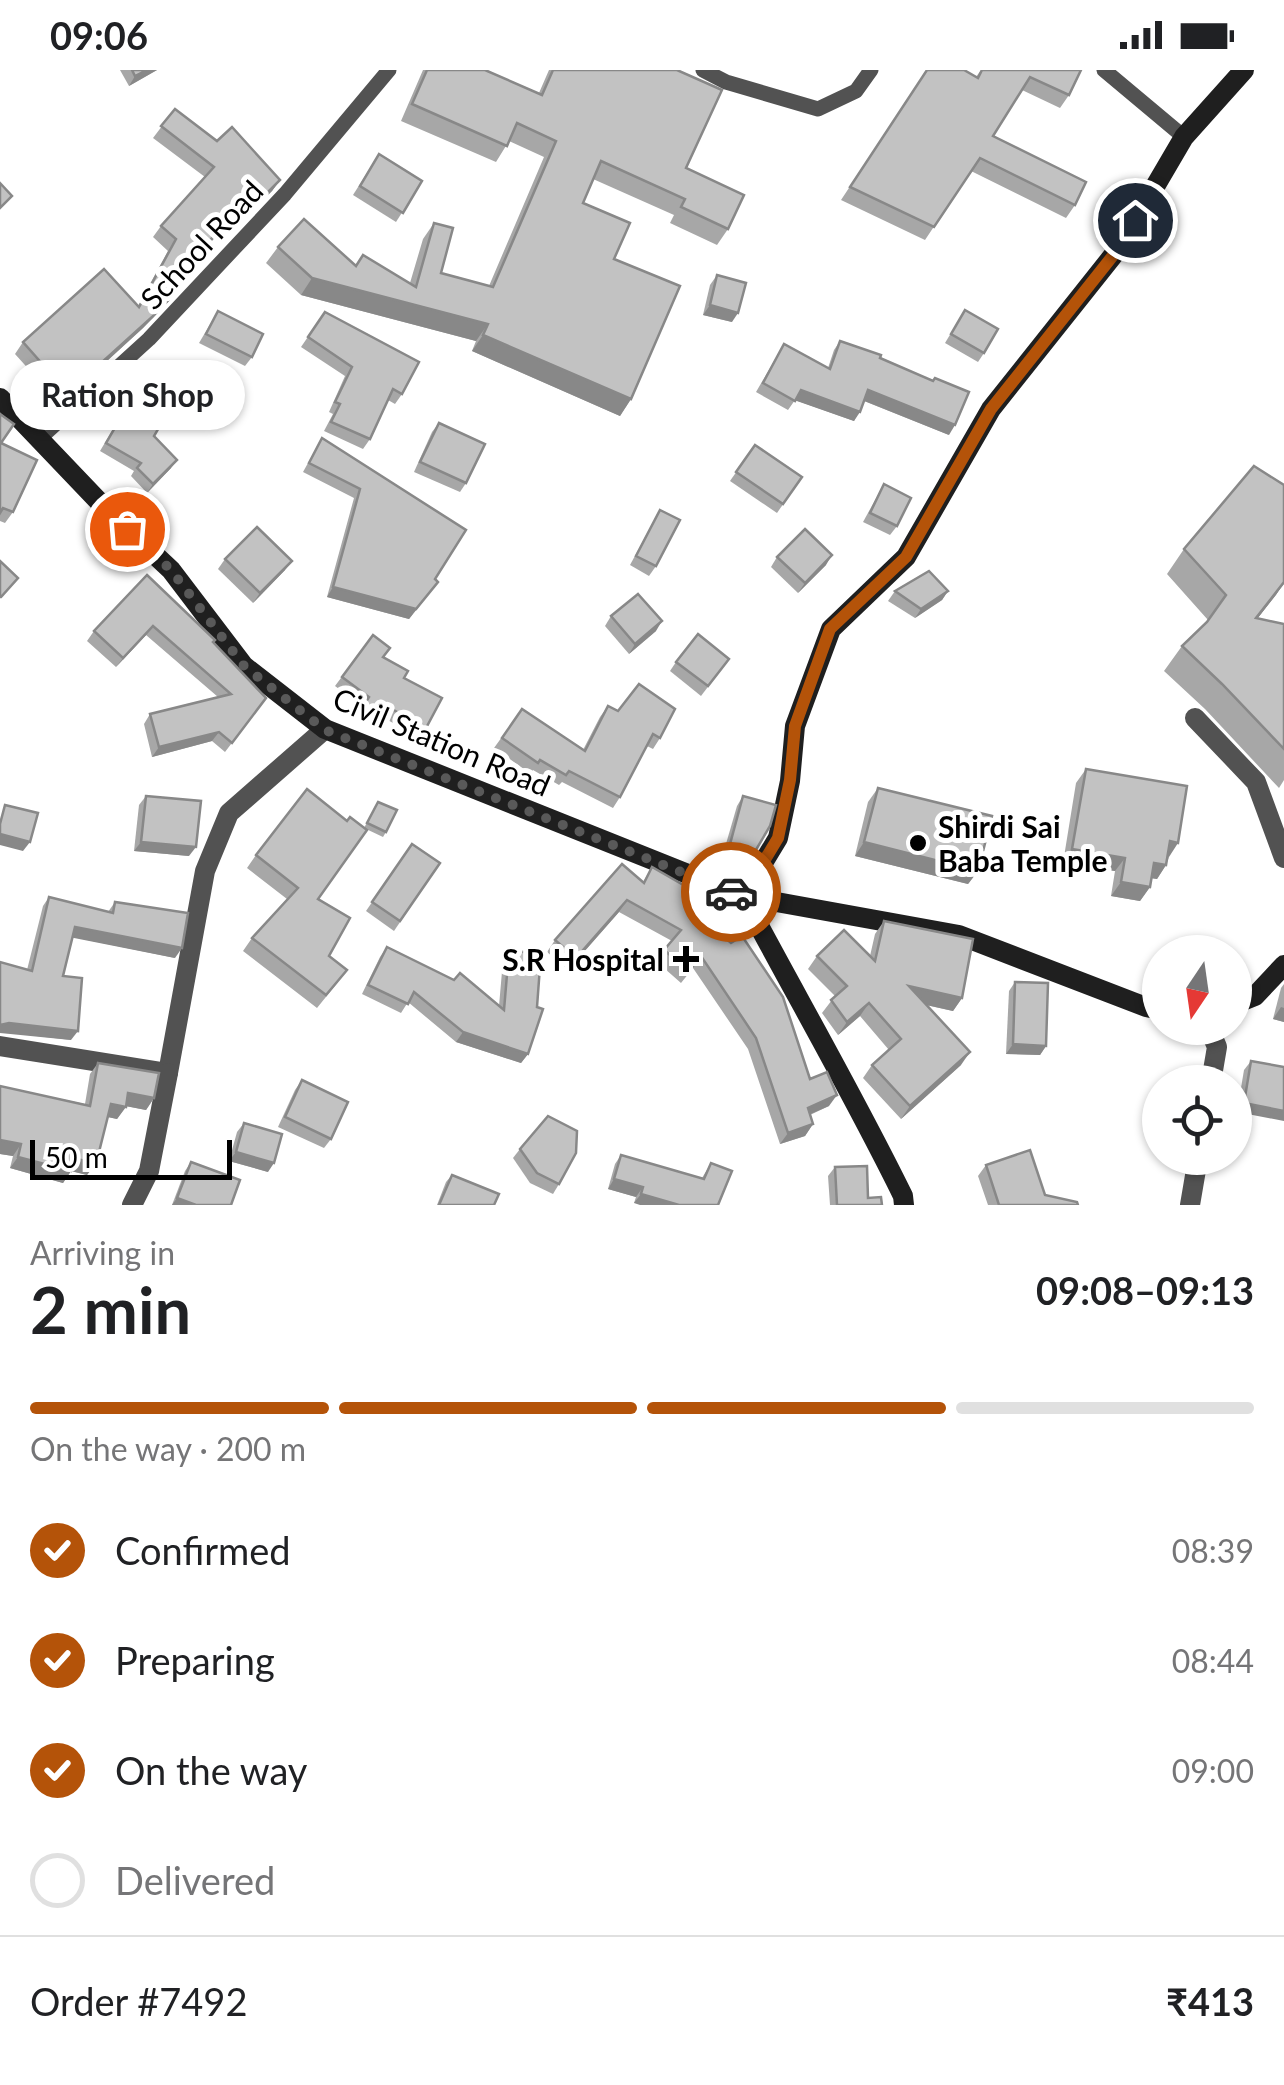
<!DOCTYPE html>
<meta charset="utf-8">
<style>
body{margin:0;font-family:Lato,sans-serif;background:#f6f6f6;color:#202124;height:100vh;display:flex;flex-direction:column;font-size:38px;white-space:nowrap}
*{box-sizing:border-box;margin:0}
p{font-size:32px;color:#757577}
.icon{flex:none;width:55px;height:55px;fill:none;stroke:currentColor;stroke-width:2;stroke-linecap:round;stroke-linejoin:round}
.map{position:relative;height:1135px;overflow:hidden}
.side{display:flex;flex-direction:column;background:#fff;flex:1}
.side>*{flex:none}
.needle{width:65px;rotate:193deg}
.fabs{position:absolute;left:1142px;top:865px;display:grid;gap:20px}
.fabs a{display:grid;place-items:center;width:110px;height:110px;border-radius:50%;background:#fff;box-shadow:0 2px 8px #0004;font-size:50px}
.scale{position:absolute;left:30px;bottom:25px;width:202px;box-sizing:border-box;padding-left:10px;border:5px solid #000;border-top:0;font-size:28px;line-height:35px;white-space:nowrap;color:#000;-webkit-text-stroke:8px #fff;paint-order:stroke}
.pin{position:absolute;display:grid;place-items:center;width:85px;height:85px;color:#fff;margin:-42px;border:5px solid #fff;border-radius:50%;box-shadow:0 2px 10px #0007}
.courier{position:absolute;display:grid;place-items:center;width:100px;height:100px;margin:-50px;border:8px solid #b45309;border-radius:50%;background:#fff;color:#222;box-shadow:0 2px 12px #0007}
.bubble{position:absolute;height:70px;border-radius:35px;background:#fff;box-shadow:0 2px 8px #0004;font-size:32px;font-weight:700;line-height:70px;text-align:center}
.overview em{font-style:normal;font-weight:700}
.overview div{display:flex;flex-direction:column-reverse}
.overview{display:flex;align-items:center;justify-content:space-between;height:170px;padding:0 30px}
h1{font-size:65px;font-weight:700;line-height:75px}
.bar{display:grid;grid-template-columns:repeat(4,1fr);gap:15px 10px;align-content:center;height:120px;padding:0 30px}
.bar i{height:12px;border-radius:8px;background:#e0e0e0}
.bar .current{background:#b45309}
.bar p{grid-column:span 4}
.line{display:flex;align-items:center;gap:25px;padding:0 30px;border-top:2px solid #e0e0e0}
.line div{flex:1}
ol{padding:0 30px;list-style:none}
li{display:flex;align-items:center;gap:30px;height:110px}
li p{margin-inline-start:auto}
li .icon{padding:10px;border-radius:50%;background:#b45309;color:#fff;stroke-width:4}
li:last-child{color:#757577}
li i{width:55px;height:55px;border:5px solid #e0e0e0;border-radius:50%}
.status{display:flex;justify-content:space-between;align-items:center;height:70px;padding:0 50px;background:#fff;direction:ltr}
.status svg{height:28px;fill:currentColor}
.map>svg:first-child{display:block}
</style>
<div class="status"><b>09:06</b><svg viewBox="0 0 49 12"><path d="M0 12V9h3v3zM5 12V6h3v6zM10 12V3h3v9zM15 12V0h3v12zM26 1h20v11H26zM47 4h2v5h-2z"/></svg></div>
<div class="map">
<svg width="1284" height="1135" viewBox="0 0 1284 1135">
<rect width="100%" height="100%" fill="#fff"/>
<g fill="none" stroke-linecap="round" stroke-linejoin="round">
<g stroke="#525252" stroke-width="15">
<polyline points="703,0 726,12 818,39 856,21 871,0"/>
<polyline points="1104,0 1184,67"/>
<polyline points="38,370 149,269 285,124 389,0"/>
</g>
<g stroke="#525252" stroke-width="20">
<polyline points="1195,648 1256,712 1284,788"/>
<polyline points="1209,958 1217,977 1211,1012"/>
<polyline points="0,976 168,1003 205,801 229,743 325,659"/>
<polyline points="132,1135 149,1101 168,1003"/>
<polyline points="1190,1135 1198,1088"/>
</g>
<g stroke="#1f1f1f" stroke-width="20">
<polyline points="0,328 105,438 171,500 244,596 325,659 743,826 959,865 1146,937 1160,940"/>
<polyline points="743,826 778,768 790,711 795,656 831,559 906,487 991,339 1119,178 1184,67 1244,0"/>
<path d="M743 826C796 926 853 1024 903 1126L904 1135"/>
<polyline points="1235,934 1255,926 1284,895"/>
</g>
</g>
<g fill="#a7a7a7">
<polygon points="120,0 157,0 129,16"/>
<polygon points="423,0 485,0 539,23 549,0 677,0 686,98 728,159 717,175 670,153 674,145 593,109 583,133 614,189 631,329 620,346 472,281 476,271 301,225 266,193 278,177 356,196 410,213 423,169 434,153 441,203 489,216 544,87 509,71 496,92 401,51"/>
<polygon points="927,0 976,7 981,0 1081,0 1069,25 1060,38 1022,20 993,66 1075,135 1066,148 971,101 925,170 841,130"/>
<polygon points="175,39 217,71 280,110 272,121 244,149 238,142 197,187 175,225 143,258 60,334 15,284 23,272 138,236 168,181 153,167 161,156 205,107 153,68"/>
<polygon points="379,84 422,111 396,152 353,125"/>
<polygon points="717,205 732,252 703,245 710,215"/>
<polygon points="965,240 984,283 978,292 945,273"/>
<polygon points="218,241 252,287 245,296 199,273"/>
<polygon points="325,242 402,324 395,334 388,330 370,369 363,379 324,361 333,344 329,342 345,306 301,277"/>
<polygon points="840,271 880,288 949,365 864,331 854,351 795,330 788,340 756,322 784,274 828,298 834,280"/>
<polygon points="149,299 154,366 171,398 147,423 131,406 134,401 100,381"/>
<polygon points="0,344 1,373 13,442 5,453 0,451"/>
<polygon points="439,353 466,413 460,422 414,402 432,362"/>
<polygon points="322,368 435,509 431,521 409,549 327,527 354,428 303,402"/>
<polygon points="755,375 802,407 777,443 730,411"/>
<polygon points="884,414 897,456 890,465 863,452"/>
<polygon points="1284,415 1284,514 1257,549 1284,554 1284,710 1279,718 1205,639 1164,601 1182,576 1208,550 1167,504 1184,479"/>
<polygon points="660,440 656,496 649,506 630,495"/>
<polygon points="777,487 826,495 798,523 771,497"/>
<polygon points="225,489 285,500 253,533 218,499"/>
<polygon points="147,505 266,628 225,682 212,671 152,687 144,654 150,644 218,627 146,565 116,597 87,571 94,561"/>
<polygon points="895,521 948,521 942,530 915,548 888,531"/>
<polygon points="611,546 656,561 629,584 605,556"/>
<polygon points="373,565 383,587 404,608 426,658 419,667 382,647 376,656 357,645 362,636 335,616"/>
<polygon points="729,589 701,626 670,601 676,592"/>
<polygon points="608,636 660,668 653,679 647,676 620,727 613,738 562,712 559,715 533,700 531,704 494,678 522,639 583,680 600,647"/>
<polygon points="1086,699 1169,787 1166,795 1157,809 1151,808 1150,817 1140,831 1111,826 1115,801 1063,793 1076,713"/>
<polygon points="878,718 978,801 968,814 855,786 868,732"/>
<polygon points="146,726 189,786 134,781 139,735"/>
<polygon points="743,726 747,795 740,804 719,798 737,736"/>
<polygon points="378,732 386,762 383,767 364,758"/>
<polygon points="412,774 440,793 394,861 366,841"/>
<polygon points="256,785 318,829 329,886 338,912 317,938 243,881 252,868 287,829 247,798"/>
<polygon points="652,797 685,833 829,1036 810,1045 813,1054 805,1066 780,1074 748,979 693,898 681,913 656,891 672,871 619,842 568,900 547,882 555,870 643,812"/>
<polygon points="49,827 108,842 115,832 175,888 73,867 63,906 71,970 2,962 27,900 43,836"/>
<polygon points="884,851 962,928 953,941 926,935 961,995 901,1049 863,1008 872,995 889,980 860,946 838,965 822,943 835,926 808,899 817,886 870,886 875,864"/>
<polygon points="387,877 499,936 503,890 509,881 528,984 521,993 456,972 408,932 401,943 362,924 380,887"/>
<polygon points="1015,912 1046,976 1040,985 1006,984 1009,921"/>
<polygon points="1284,914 1284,952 1273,949 1281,918"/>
<polygon points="1251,991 1284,997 1237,1042 1244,1000"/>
<polygon points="98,993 154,1028 146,1040 126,1036 117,1049 108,1047 87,1105 71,1101 63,1113 10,1098 13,1086 0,1084 0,1016 85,1034 90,1004"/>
<polygon points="302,1010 331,1069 324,1078 278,1057 295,1020"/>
<polygon points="244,1053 268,1102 229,1091 237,1062"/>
<polygon points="520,1079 559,1114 553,1124 530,1113 513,1088"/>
<polygon points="621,1085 702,1108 711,1093 718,1135 634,1133 636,1127 608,1119 615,1094"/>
<polygon points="191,1092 231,1135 172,1135 185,1101"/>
<polygon points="986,1095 1045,1125 1078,1135 988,1135 978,1106"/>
<polygon points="835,1097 868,1128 882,1135 830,1135 828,1106"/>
<polygon points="452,1105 494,1135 437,1135 446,1112"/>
</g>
<g fill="#888">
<polygon points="147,0 157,0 129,16 135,6"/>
<polygon points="280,110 272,121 244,149 252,138"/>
<polygon points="246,131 238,142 193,192 201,180"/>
<polygon points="312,208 488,254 476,271 301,225"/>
<polygon points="183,213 175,225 143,258 60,334 68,323"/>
<polygon points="710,235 738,243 732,252 703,245"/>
<polygon points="483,265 631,329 620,346 472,281"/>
<polygon points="801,320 860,342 854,351 794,330"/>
<polygon points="868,320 955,355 949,365 862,330"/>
<polygon points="177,390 171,398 147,423 153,414"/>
<polygon points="832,485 826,495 798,523 805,513"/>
<polygon points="292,491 285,500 253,533 260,523"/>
<polygon points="1284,512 1276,525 1238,573 1256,548"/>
<polygon points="333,517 431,521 409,549 327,527"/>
<polygon points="948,521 942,530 915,548 921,539"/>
<polygon points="662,551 656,561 629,584 635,574"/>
<polygon points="153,556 146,565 116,597 123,588"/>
<polygon points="219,662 212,671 152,687 159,677"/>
<polygon points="0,764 30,772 23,781 0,775"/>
<polygon points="1170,771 1178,773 1169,787 1161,785"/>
<polygon points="141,772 196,777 189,786 134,781"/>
<polygon points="864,772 978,801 968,814 855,786"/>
<polygon points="1072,779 1125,788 1115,801 1063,793"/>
<polygon points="726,789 747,795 740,804 719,798"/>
<polygon points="1154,793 1166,795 1157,809 1144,807"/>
<polygon points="1121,812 1150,817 1140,831 1111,826"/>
<polygon points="627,830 619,842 568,900 576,888"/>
<polygon points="75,857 182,878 175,888 69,867"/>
<polygon points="909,916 962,928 953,941 900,929"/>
<polygon points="869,933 860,946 838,965 847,952"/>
<polygon points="1281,937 1284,938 1284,952 1273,949"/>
<polygon points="9,953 78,961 71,970 0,963 0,955"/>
<polygon points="463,962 528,984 521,993 456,972"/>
<polygon points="1013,974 1046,976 1040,985 1006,984"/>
<polygon points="970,982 961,995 901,1049 910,1036"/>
<polygon points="128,1023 154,1028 146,1040 120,1035"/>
<polygon points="837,1025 829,1036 799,1049 808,1038"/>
<polygon points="1244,1033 1284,1041 1284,1051 1237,1042"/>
<polygon points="111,1034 126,1037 117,1049 103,1046"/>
<polygon points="813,1054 805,1066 780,1074 788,1063"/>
<polygon points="0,1070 21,1074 13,1086 0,1084"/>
<polygon points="236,1082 274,1093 268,1102 229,1091"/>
<polygon points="18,1087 74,1088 96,1094 87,1105 71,1101 63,1113 10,1098"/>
<polygon points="614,1109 643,1117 636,1127 608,1119"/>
<polygon points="641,1124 679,1135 640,1135 634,1133"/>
<polygon points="177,1128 196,1135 172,1135"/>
</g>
<g fill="#c2c2c2" stroke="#888" stroke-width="2.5">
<polygon points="132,0 147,0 135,6"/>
<polygon points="427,0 485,0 542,25 553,0 677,0 722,20 686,98 744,125 728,159 681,137 685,129 601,91 583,133 630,153 614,189 680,216 631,329 483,265 488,254 312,208 278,177 304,149 356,196 363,185 416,217 434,153 453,158 441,203 493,217 556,71 517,53 507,76 412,34"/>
<polygon points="927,0 964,0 978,8 982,0 1081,0 1069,25 1030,7 993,66 1086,112 1075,135 980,88 934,157 850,117"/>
<polygon points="175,39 217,71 232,57 280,110 252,138 246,131 201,180 183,213 152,247 68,323 23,272 104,199 139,237 176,169 161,156 214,97 161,56"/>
<polygon points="379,84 422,111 403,143 360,116"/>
<polygon points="0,113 12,126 0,138"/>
<polygon points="717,205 746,213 738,243 710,235"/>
<polygon points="965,240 998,259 984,283 951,264"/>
<polygon points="218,241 263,264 252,287 206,264"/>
<polygon points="325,242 419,292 402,324 393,319 370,369 331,352 340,334 335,332 352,297 308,267"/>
<polygon points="840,271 881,285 880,288 933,311 935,308 969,322 955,355 868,320 860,342 801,320 795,331 763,313 784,274 830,299"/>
<polygon points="149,299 182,318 154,366 177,390 153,414 137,398 141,393 106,373"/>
<polygon points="0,344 14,354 1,373 37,390 13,442 3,438 0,443"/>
<polygon points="439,353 485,374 466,413 420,392"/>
<polygon points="322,368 466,460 435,509 438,512 416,539 333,517 360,419 309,393"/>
<polygon points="755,375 802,407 783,434 736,402"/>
<polygon points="1254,396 1284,415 1284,512 1256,548 1284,554 1284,679 1222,614 1182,576 1207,552 1226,525 1184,479"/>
<polygon points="884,414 911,428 897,456 870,443"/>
<polygon points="660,440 680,450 656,496 636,486"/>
<polygon points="257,457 292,491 260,523 225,489"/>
<polygon points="805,459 832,485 805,513 777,487"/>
<polygon points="0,491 18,508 1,527 0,527"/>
<polygon points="929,501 948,521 921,539 895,521"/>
<polygon points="147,505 215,570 213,572 266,628 232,673 219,662 159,677 150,644 231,624 153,556 123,588 94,561"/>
<polygon points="638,524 662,551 635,574 611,546"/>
<polygon points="698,564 729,589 708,616 676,592"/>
<polygon points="373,565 390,578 383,587 408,601 404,608 442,628 426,658 388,637 383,646 364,635 369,627 342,607"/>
<polygon points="639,614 675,639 660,668 653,664 620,727 569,701 566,705 540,690 538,693 502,668 522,639 585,681 608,636 618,641"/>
<polygon points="1086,699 1187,716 1178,773 1170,771 1166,795 1154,793 1150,817 1121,812 1125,788 1072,779"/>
<polygon points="878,718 992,746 978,801 864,772"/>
<polygon points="307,719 347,751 350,747 367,760 318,829 350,848 329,886 347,900 326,925 252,868 298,818 256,785"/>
<polygon points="146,726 201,731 196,777 141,772"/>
<polygon points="743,726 776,735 770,756 747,795 726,789"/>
<polygon points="378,732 397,740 386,762 367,753"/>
<polygon points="5,735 38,743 30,772 0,764 0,754"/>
<polygon points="412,774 440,793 400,851 372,832"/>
<polygon points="622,794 644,813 652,797 692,820 685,833 731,873 742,866 783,927 810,1009 827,1002 837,1025 808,1038 813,1054 788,1063 756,968 701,886 689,901 664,880 681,860 627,830 576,888 555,870"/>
<polygon points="49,827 113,843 115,832 188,843 182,878 75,857 63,906 82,908 78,961 9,953 0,955 0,892 32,901"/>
<polygon points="884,851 973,869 962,928 909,916 970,982 910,1036 872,995 901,969 869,933 847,952 831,930 847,916 817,886 844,860 875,891"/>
<polygon points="387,877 454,910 460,903 504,940 509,881 541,883 537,937 543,939 528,984 463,962 414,922 408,934 368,915"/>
<polygon points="1015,912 1048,913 1046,976 1013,974"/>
<polygon points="1251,991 1284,997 1284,1041 1244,1033"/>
<polygon points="98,993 159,1003 154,1028 128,1023 126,1037 111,1034 96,1094 74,1088 71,1101 18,1087 21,1074 0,1070 0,1016 90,1036"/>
<polygon points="302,1010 348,1032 331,1069 285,1047"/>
<polygon points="548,1046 577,1061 576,1083 559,1114 537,1103 520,1079"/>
<polygon points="244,1053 282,1064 274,1093 236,1082"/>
<polygon points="1030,1080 1045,1125 1077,1132 1078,1135 999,1135 986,1095"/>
<polygon points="621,1085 704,1109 711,1093 732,1101 718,1135 679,1135 641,1124 643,1117 614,1109"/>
<polygon points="191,1092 240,1110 231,1135 196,1135 177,1128"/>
<polygon points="867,1096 868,1128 881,1127 882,1135 837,1135 835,1097"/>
<polygon points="452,1105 499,1124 494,1135 439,1135"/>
</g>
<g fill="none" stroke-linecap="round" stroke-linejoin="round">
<polyline stroke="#595959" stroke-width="10" stroke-dasharray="0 18" points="127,459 171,500 244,596 325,660 731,822"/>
<polyline stroke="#b45309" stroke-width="12" points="731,822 743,826 778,768 790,710 795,656 830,559 906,487 991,339 1119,178 1135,150"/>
</g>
<g fill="#000" stroke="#fff" stroke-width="4">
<circle cx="918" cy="773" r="10"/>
<path d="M681 874h10v10h10v10h-10v10h-10v-10h-10v-10h10z"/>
</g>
<g text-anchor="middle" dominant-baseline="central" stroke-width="10" stroke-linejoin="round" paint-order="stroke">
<g font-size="30" fill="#000" stroke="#fff">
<text transform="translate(201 174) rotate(-47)">School Road</text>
<text transform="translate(442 671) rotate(23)">Civil Station Road</text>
</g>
<g font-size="30" font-weight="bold" fill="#000" stroke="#fff" text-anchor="start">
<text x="938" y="756">Shirdi Sai<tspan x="938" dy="34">Baba Temple</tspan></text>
<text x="664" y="889" text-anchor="end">S.R Hospital</text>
</g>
</g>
</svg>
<div class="fabs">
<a><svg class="needle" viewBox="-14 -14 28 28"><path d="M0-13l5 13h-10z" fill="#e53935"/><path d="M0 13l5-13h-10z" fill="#757577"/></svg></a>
<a><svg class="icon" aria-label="locate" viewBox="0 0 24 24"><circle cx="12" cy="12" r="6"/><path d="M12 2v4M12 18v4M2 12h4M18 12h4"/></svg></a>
</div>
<div class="scale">50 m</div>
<div class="pin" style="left:127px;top:459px;background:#ea580c"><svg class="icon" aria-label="bag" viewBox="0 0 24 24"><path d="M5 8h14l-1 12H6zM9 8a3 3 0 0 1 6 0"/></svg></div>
<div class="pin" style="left:1135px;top:150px;background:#1f2937"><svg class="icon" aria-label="home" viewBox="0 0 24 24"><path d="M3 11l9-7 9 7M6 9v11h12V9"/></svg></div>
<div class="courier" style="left:731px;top:822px"><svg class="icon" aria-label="car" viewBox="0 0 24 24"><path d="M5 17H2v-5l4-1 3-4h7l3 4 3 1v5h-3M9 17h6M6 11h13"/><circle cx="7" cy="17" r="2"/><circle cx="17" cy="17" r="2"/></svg></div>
<div class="bubble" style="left:10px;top:290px;width:235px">Ration Shop</div>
</div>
<section class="side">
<div class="overview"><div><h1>2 min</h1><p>Arriving in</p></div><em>09:08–09:13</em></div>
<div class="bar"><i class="current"></i><i class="current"></i><i class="current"></i><i></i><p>On the way · 200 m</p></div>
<ol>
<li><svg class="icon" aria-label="check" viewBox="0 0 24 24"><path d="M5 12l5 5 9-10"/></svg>Confirmed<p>08:39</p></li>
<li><svg class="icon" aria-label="check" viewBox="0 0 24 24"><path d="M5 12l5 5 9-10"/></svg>Preparing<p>08:44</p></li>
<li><svg class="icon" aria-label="check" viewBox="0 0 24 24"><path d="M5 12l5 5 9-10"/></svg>On the way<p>09:00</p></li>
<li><i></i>Delivered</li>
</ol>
<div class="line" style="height:130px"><div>Order #7492</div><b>₹413</b></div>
</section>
